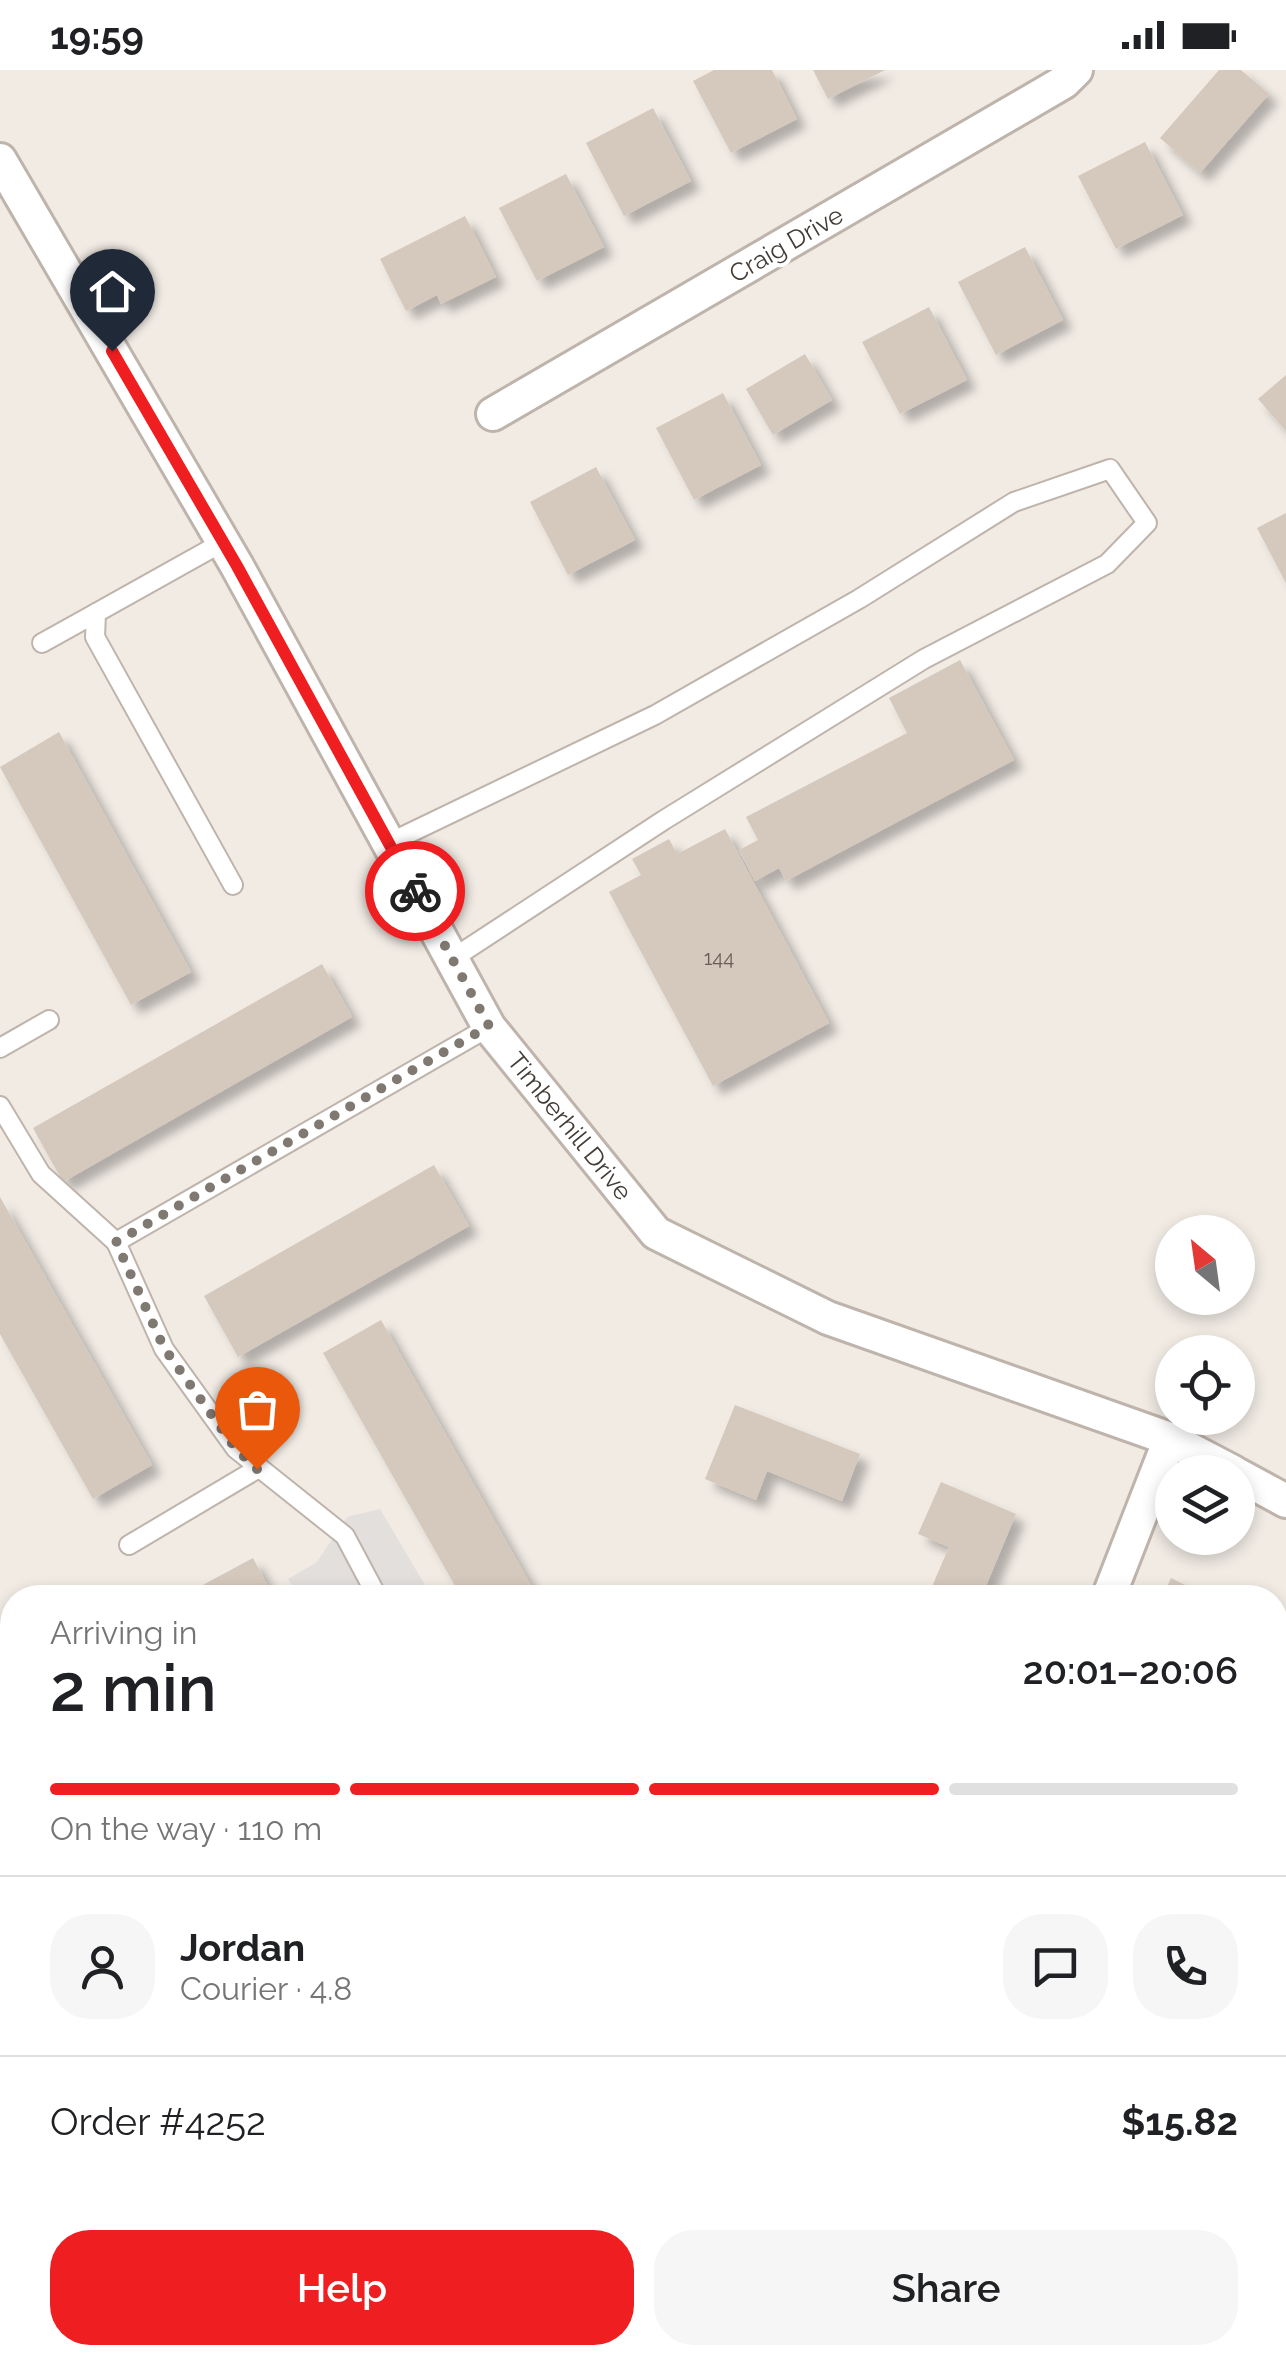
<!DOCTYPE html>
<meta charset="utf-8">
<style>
body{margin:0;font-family:Raleway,sans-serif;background:#f6f6f6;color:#202124;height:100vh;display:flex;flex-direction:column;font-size:38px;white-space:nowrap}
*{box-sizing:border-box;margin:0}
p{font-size:32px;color:#757577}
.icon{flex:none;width:55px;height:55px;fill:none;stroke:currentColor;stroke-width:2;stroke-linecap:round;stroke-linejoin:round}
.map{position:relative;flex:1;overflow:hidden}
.details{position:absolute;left:0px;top:1515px;width:1288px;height:780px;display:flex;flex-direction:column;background:#fff;border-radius:40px 40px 0 0;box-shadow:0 5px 15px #0003}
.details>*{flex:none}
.needle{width:65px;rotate:331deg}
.controls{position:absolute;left:1155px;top:1145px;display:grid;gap:20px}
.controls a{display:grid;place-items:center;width:100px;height:100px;border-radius:50%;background:#fff;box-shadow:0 5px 15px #0003;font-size:50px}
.pin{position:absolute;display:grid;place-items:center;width:85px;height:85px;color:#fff;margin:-102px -42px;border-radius:50% 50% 50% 0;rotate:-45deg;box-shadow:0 0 10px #0007}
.pin .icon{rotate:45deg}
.courier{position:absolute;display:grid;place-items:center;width:100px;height:100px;margin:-50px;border:8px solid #ef1e20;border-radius:50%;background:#fff;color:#222;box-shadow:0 2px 12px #0007}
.overview em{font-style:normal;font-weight:600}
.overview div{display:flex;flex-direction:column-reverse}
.overview{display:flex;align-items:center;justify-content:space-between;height:170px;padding:0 50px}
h1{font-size:65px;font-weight:600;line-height:75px}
.bar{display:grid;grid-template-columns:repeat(4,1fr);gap:15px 10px;align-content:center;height:120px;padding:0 50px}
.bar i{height:12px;border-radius:8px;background:#e0e0e0}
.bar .current{background:#ef1e20}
.bar p{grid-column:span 4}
.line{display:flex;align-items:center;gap:25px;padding:0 50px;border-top:2px solid #e0e0e0}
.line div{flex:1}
.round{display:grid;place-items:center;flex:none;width:105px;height:105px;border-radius:40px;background:#f6f6f6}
.primary-button{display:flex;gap:20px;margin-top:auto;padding:20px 50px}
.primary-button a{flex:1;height:115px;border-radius:40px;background:#ef1e20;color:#fff;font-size:40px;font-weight:600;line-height:115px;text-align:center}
.primary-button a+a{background:#f6f6f6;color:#202124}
.status{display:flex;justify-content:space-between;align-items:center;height:70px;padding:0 50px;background:#fff;direction:ltr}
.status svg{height:28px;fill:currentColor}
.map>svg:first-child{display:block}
</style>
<div class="status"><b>19:59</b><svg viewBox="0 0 49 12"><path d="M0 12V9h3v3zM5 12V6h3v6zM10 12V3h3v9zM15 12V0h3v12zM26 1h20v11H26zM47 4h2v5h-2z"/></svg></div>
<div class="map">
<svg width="1286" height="2295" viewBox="0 0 1286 2295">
<defs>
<filter id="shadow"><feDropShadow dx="9" dy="9" stdDeviation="5" flood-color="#0004"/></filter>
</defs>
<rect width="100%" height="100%" fill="#f1ebe4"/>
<polygon fill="#e2dfdd" points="380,1439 432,1527 299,1527 288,1509 317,1492 347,1447"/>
<g fill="#d5c8bd" filter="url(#shadow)">
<polygon points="714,0 772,0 797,49 731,83 693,11"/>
<polygon points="813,0 885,0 828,29"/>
<polygon points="1219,0 1241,0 1269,24 1200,103 1160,68"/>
<polygon points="653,38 691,111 624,146 586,73"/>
<polygon points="1145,72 1183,145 1116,179 1078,106"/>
<polygon points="566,104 604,177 537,211 499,138"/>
<polygon points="465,146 496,207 441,234 437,225 406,241 380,189"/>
<polygon points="1025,177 1063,250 996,285 958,212"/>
<polygon points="929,237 967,310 900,344 862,272"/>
<polygon points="805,284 832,330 773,365 746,319"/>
<polygon points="1286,305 1286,361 1258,329"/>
<polygon points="723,323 761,395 694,430 656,358"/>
<polygon points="596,397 635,470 568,505 530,432"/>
<polygon points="1286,443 1286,513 1257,458"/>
<polygon points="960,590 1014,690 786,811 779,798 755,811 739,780 758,770 746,747 907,663 889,628"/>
<polygon points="59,662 191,902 131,935 0,697"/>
<polygon points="725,759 829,953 713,1016 609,822 641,805 632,789 669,769 677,784"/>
<polygon points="322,894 352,947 63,1112 33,1058"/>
<polygon points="434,1095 469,1156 238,1287 204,1226"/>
<polygon points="0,1127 152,1395 93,1429 0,1264"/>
<polygon points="381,1250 538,1528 462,1528 323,1283"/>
<polygon points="735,1335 860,1384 842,1431 767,1401 756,1430 705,1409"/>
<polygon points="941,1412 1016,1444 981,1528 927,1528 949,1477 918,1464"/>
<polygon points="253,1488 274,1528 205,1528 199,1517"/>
<polygon points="1171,1508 1212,1528 1162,1528"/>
<polygon points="1286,1655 1286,1714 1275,1722 1275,1663"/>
<polygon points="314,2282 364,2282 364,2283 332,2295 319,2295"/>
</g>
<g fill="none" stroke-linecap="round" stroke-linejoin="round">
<g stroke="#bfb4ab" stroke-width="22">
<g id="lane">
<polyline points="223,472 96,543 95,567 233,815"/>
<polyline points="42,573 96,543"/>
<polyline points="389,773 655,645 859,529 1014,432 1110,399 1147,453 1107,494 924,589 664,750 452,889"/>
<polyline points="0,978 49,950"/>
<polyline points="0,1036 41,1104 116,1172"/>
<polyline points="129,1475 257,1399"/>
<polyline points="378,1528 345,1466 236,1379 164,1279 116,1172 489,957"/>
</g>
</g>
<g stroke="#bfb4ab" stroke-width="38">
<g id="street">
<polyline points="0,90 237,496 489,957 656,1163 828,1248 1170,1369 1233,1402"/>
<polyline points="493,344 1064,12 1076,0"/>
<polyline points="1238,1405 1286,1431"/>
<polyline points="1108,1528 1170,1369"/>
</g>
</g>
<use href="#lane" stroke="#fff" stroke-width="18"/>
<use href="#street" stroke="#fff" stroke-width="32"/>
</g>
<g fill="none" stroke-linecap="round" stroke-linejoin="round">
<polyline stroke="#807972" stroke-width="10" stroke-dasharray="0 18" points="257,1399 236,1379 164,1278 116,1172 489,956 415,821"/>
<polyline stroke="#ef1e20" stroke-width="12" points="112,281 237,496 415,821"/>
</g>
<g text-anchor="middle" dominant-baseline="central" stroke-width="8" stroke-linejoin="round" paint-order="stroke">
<g font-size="20" fill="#685e57">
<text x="719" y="888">144</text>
</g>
<g font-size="25" fill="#433b35" stroke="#fff">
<text transform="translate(786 174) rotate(-30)">Craig Drive</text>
<text transform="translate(570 1056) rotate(51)">Timberhill Drive</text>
</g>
</g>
</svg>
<div class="controls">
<a><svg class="needle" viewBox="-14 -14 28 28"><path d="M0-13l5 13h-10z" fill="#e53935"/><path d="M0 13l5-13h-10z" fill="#757577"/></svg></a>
<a><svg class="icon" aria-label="locate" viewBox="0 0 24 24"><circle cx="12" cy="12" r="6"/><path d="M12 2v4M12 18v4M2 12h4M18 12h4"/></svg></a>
<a><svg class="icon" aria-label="layers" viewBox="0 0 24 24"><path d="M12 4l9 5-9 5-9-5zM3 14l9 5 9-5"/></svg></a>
</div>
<div class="pin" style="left:257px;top:1399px;background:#ea580c"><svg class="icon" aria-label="bag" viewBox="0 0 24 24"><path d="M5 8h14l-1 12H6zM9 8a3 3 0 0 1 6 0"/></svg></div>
<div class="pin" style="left:112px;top:281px;background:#1f2937"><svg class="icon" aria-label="home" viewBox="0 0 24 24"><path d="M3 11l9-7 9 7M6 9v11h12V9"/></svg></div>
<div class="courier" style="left:415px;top:821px"><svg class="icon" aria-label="bike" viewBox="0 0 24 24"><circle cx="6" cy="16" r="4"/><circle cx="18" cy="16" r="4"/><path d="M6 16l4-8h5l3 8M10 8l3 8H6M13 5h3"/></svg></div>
<section class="details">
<div class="overview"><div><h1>2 min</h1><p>Arriving in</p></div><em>20:01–20:06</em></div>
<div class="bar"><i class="current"></i><i class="current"></i><i class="current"></i><i></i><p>On the way · 110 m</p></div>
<div class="line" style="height:180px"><a class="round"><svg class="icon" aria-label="person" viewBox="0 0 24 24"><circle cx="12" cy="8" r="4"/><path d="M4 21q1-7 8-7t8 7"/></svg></a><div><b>Jordan</b><p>Courier · 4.8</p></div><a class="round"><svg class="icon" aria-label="chat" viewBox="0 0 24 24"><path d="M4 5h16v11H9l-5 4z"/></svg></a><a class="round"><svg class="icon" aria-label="phone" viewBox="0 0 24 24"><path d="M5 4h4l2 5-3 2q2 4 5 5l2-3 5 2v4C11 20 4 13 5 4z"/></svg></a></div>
<div class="line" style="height:130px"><div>Order #4252</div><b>$15.82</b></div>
<div class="primary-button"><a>Help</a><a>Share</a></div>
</section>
</div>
